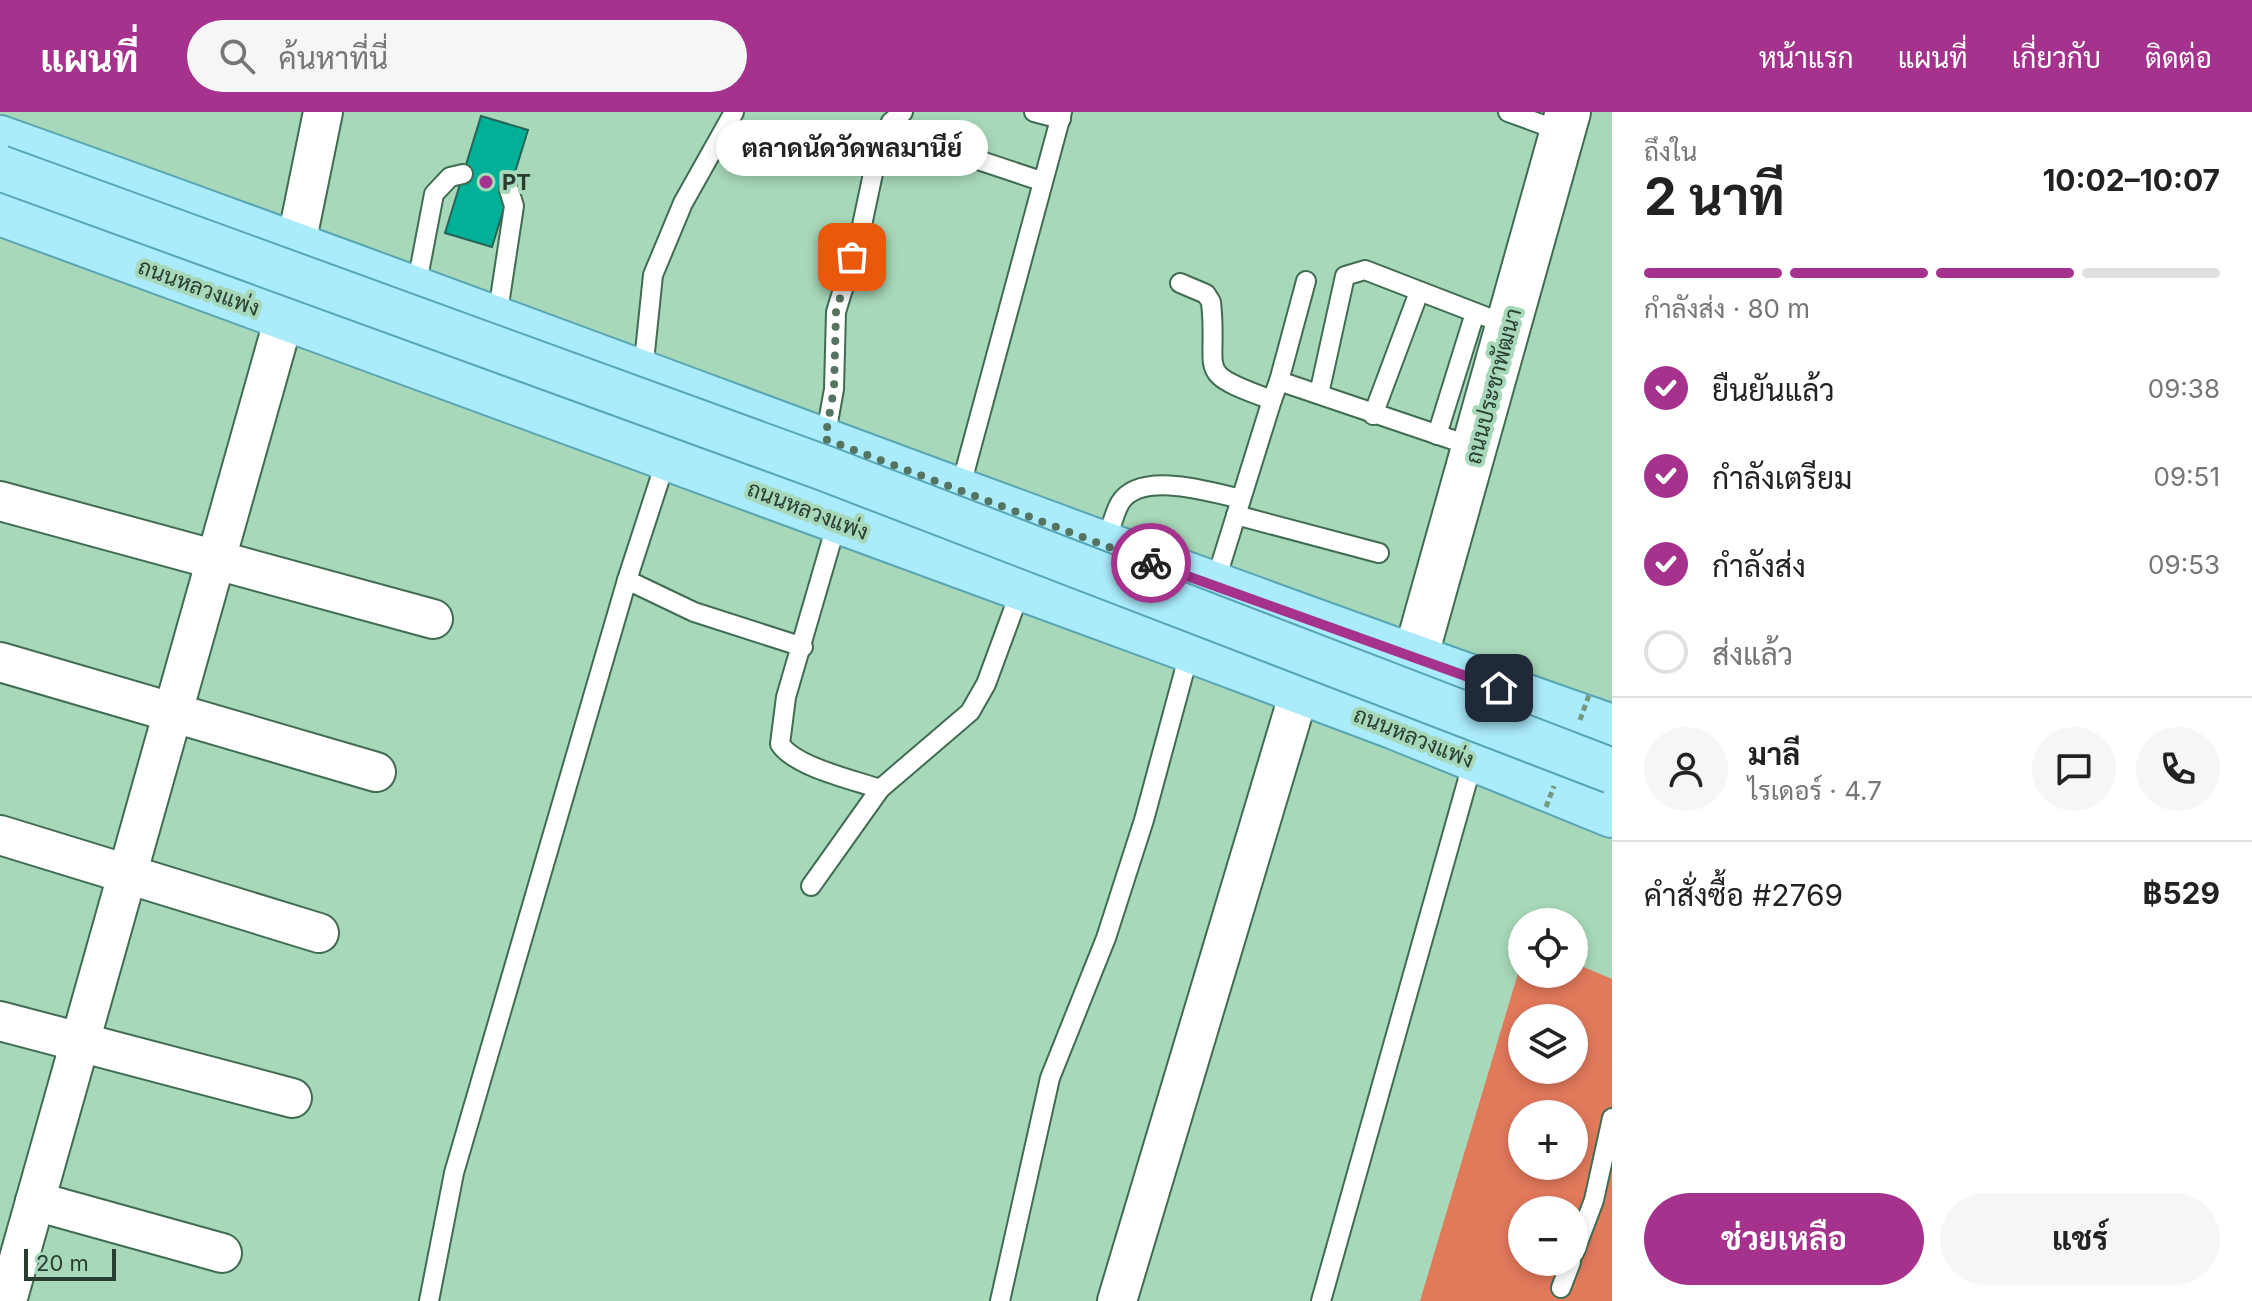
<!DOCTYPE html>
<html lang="th">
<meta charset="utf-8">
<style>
body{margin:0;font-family:Inter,Sarabun,sans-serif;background:#f6f6f6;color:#222;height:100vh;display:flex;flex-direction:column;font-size:30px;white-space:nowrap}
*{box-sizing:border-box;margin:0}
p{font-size:26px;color:#767676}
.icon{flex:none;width:44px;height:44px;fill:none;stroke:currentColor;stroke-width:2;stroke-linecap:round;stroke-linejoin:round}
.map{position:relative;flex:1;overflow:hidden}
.panel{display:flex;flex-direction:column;background:#fff;width:640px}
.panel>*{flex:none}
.fabs{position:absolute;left:1508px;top:796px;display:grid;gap:16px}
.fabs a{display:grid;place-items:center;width:80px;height:80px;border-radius:50%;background:#fff;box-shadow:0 4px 12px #0003;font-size:40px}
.scale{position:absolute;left:24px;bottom:20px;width:92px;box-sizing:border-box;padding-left:8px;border:4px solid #293d31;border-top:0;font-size:22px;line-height:28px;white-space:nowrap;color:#293d31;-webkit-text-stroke:6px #a7d8b9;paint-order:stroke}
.pin{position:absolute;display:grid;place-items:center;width:68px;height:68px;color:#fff;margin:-34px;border-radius:16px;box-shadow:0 4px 12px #0006}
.courier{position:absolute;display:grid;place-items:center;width:80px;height:80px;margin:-40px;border:6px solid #a5338e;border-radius:50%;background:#fff;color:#222;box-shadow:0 2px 10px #0007}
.bubble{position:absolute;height:56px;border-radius:28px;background:#fff;box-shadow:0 4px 12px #0003;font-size:26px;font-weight:700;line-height:56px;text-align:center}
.headline em{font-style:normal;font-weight:700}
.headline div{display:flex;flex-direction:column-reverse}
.headline{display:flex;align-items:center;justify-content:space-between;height:136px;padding:0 32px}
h1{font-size:52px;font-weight:700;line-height:60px}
.bar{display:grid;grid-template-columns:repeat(4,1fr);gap:12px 8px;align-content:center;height:96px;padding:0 32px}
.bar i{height:10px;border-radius:6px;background:#e0e0e0}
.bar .active{background:#a5338e}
.bar p{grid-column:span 4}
.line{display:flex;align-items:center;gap:20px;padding:0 32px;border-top:2px solid #e0e0e0}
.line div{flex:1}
.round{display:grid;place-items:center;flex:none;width:84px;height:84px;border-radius:42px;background:#f6f6f6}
ol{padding:0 32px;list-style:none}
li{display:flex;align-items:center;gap:24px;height:88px}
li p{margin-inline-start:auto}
li .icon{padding:8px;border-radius:50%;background:#a5338e;color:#fff;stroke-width:4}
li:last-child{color:#767676}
li i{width:44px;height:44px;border:4px solid #e0e0e0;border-radius:50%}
.action{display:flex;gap:16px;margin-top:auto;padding:16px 32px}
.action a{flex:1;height:92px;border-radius:48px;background:#a5338e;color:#fff;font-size:32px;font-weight:700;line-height:92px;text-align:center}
.action a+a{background:#f6f6f6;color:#222}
header{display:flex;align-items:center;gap:48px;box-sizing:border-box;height:112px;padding:0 40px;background:#a5338e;color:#fff}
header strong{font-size:38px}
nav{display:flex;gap:44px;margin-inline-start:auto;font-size:28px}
.search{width:560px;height:72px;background:#f6f6f6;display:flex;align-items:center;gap:20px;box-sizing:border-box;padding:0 28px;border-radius:44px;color:#767676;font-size:30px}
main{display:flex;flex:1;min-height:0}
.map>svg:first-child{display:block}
</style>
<header>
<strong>แผนที่</strong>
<div class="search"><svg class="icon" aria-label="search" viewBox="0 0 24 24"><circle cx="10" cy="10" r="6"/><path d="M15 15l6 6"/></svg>ค้นหาที่นี่</div>
<nav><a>หน้าแรก</a><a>แผนที่</a><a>เกี่ยวกับ</a><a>ติดต่อ</a></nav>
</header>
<main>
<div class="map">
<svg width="1612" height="1189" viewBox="0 0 1612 1189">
<rect width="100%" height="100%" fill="#a7d8b9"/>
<path fill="#e1795b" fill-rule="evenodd" d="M1522 848V862H1574V851L1612 867V1189H1420ZM1522 906H1574V958H1522ZM1522 1002H1574V1054H1522ZM1522 1098H1574V1150H1522Z"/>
<polygon fill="#00b197" stroke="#286357" stroke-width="2" points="481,4 528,18 492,135 445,121"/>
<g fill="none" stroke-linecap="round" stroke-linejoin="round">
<g stroke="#406c52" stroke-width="22">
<g id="lane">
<polyline points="1034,0 1061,7"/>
<polyline points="1508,0 1563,20"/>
<polyline points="924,30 1041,69"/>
<path d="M1180 171 1206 182 1211 190C1219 263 1191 259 1272 288L1214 474"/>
<polyline points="416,176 434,82 450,65 463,62"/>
<polyline points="497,206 514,94 509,78"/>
<polyline points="643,259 653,163 683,91 734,0"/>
<polyline points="1279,269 1306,169"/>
<polyline points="1319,282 1345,164 1365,158 1510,214"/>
<polyline points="1272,288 1279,269 1477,336"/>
<polyline points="1373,303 1419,180"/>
<polyline points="1437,323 1475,201"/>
<polyline points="825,327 834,277 836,200 861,118 878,38 891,10 903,0"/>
<polyline points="960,377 1062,0"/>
<polyline points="1236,403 1379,441"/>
<path d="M837 410 786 585 780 632C795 655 854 668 880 677"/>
<path d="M1105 434C1110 421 1113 403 1120 391 1140 358 1211 380 1241 387"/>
<polyline points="627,468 694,500 803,535"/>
<polyline points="811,774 880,677 970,600 986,572 1021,477"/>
<polyline points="1574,1141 1594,1088 1612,1006"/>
<polyline points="1561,1176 1571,1150"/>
<polyline points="429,1189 454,1061 627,468 667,345"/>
<polyline points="1000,1189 1050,966 1106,826 1144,708 1190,538"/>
<polyline points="1321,1189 1473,649"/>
</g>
</g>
<g stroke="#406c52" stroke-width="42">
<g id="street">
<polyline points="296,132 323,0"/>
<polyline points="0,389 433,507"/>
<polyline points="0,550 376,660"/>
<polyline points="0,723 319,821"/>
<polyline points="0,909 292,986"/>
<polyline points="35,1089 222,1141"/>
<polyline points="7,1189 284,206"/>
<polyline points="1117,1189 1299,581"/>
</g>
</g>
<g stroke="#406c52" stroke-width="48">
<polyline id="secondary" points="1415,546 1568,0"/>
</g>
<g stroke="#58a5b4" stroke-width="48">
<g id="primary">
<path d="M0 26C539 218 1072 426 1612 615"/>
<polyline points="0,101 1190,538 1395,615 1612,703"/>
</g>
</g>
<use href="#lane" stroke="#fff" stroke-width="18"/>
<use href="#street" stroke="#fff" stroke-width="38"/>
<use href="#secondary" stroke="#fff" stroke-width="44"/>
<use href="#primary" stroke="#aaebfc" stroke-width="44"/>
<g stroke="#58a5b4" stroke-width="48" stroke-linecap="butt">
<polyline id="primary-bridge" points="0,56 824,356 1612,659"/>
</g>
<g stroke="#739881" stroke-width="5" stroke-dasharray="6 4" stroke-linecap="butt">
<polyline points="1580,608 1589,583"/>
<polyline points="1546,695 1554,674"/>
</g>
<use href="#primary-bridge" stroke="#aaebfc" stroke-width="44"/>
</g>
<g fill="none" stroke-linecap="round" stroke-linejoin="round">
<polyline stroke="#557361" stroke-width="8" stroke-dasharray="0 14.4" points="852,145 836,200 834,277 825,327 1151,451"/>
<polyline stroke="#a5338e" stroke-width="10" points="1151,451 1499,576"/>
</g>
<circle fill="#a5338e" stroke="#a7d8b9" stroke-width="3" cx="486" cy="70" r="8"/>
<g text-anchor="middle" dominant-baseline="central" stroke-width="8" stroke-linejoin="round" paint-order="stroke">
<g font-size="22" font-weight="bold" fill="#293d31" stroke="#a7d8b9" text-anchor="start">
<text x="502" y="70">PT</text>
</g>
<g font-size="22" fill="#293d31" stroke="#a7d8b9">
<text transform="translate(199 175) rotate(20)">ถนนหลวงแพ่ง</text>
<text transform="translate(1493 274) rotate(-75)">ถนนประชาพัฒนา</text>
<text transform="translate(808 398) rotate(21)">ถนนหลวงแพ่ง</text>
<text transform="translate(1414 625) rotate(22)">ถนนหลวงแพ่ง</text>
</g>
</g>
</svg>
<div class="fabs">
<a><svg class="icon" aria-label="locate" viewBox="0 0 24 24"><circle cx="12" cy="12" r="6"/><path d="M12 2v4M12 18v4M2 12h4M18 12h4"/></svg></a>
<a><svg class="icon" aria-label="layers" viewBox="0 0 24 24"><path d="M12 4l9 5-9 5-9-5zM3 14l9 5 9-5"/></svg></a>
<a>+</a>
<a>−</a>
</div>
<div class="scale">20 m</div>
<div class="pin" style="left:852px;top:145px;background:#ea580c"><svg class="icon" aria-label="bag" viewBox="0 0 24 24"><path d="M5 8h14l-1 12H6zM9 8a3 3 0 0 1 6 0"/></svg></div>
<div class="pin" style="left:1499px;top:576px;background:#1f2937"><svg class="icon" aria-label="home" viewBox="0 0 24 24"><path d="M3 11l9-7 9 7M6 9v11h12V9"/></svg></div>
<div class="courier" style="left:1151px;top:451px"><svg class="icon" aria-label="bike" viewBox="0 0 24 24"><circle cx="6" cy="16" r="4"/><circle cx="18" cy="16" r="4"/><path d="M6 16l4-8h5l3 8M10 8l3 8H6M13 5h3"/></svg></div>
<div class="bubble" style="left:716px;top:8px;width:272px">ตลาดนัดวัดพลมานีย์</div>
</div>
<section class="panel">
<div class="headline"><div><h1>2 นาที</h1><p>ถึงใน</p></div><em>10:02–10:07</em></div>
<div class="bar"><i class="active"></i><i class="active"></i><i class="active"></i><i></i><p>กำลังส่ง · 80 m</p></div>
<ol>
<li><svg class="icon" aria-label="check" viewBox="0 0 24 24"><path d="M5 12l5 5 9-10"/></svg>ยืนยันแล้ว<p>09:38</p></li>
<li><svg class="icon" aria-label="check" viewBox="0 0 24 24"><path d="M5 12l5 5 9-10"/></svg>กำลังเตรียม<p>09:51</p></li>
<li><svg class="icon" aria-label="check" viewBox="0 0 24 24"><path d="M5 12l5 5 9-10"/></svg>กำลังส่ง<p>09:53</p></li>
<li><i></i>ส่งแล้ว</li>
</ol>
<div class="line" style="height:144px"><a class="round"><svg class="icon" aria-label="person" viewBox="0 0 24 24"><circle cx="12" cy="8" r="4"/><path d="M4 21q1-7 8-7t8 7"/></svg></a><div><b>มาลี</b><p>ไรเดอร์ · 4.7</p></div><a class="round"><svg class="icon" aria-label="chat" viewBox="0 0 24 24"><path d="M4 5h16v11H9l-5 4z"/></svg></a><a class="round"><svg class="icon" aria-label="phone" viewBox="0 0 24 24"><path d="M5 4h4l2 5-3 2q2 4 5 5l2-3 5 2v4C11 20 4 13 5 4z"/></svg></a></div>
<div class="line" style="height:104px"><div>คำสั่งซื้อ #2769</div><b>฿529</b></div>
<div class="action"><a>ช่วยเหลือ</a><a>แชร์</a></div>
</section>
</main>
